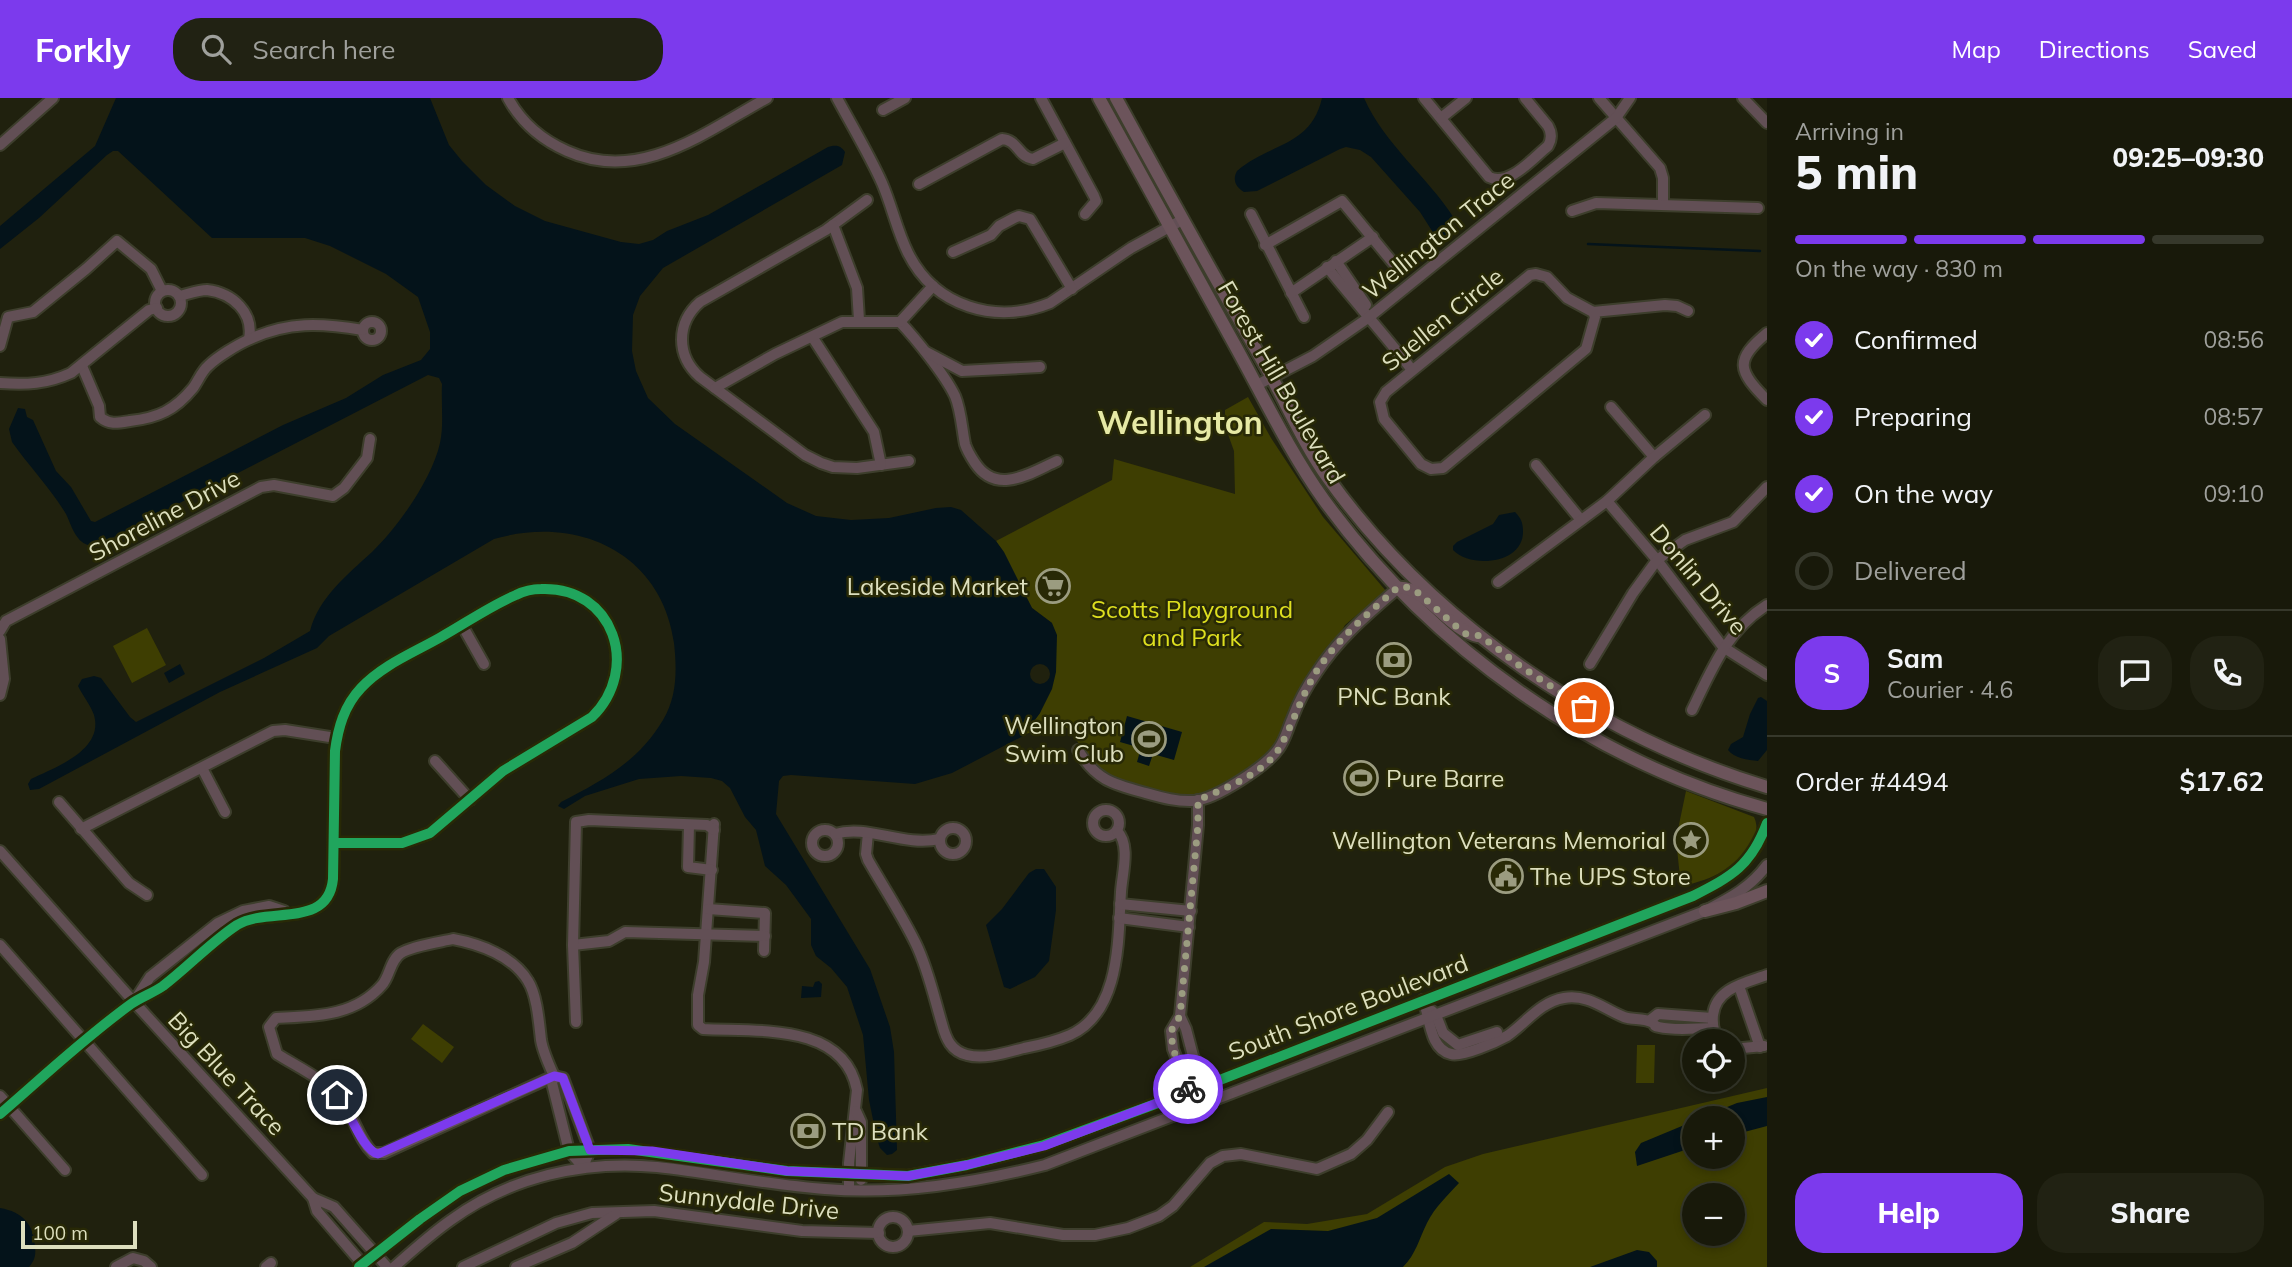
<!DOCTYPE html>
<meta charset="utf-8">
<style>
body{margin:0;font-family:Mulish,sans-serif;background:#212213;color:#f1f3f6;height:100vh;display:flex;flex-direction:column;font-size:26px;white-space:nowrap}
*{box-sizing:border-box;margin:0}
p{font-size:23px;color:#9fa09c}
.icon{flex:none;width:38px;height:38px;fill:none;stroke:currentColor;stroke-width:2;stroke-linecap:round;stroke-linejoin:round}
.map{position:relative;flex:1;overflow:hidden}
.sheet{display:flex;flex-direction:column;background:#18190a;width:525px}
.sheet>*{flex:none}
.fabs{position:absolute;left:1682px;top:931px;display:grid;gap:14px}
.fabs a{display:grid;place-items:center;width:63px;height:63px;border-radius:50%;background:#18190a;box-shadow:0 4px 10px #0003,0 0 0 2px #36382b;font-size:35px}
.scale{position:absolute;left:21px;bottom:18px;width:116px;box-sizing:border-box;padding-left:7px;border:4px solid #dddfbe;border-top:0;font-size:19px;line-height:24px;white-space:nowrap;color:#dddfbe;-webkit-text-stroke:5px #282906;paint-order:stroke}
.pin{position:absolute;display:grid;place-items:center;width:60px;height:60px;color:#fff;margin:-30px;border:4px solid #fff;border-radius:50%;box-shadow:0 2px 7px #0007}
.courier{position:absolute;display:grid;place-items:center;width:70px;height:70px;margin:-35px;border:5px solid #7c3aed;border-radius:50%;background:#fff;color:#222;box-shadow:0 2px 9px #0007}
.overview em{font-style:normal;font-weight:800}
.overview div{display:flex;flex-direction:column-reverse}
.overview{display:flex;align-items:center;justify-content:space-between;height:119px;padding:0 28px}
h1{font-size:46px;font-weight:800;line-height:52px}
.bar{display:grid;grid-template-columns:repeat(4,1fr);gap:10px 7px;align-content:center;height:84px;padding:0 28px}
.bar i{height:9px;border-radius:5px;background:#36382b}
.bar .on{background:#7c3aed}
.bar p{grid-column:span 4}
.line{display:flex;align-items:center;gap:18px;padding:0 28px;border-top:2px solid #36382b}
.line div{flex:1}
.round{display:grid;place-items:center;flex:none;width:74px;height:74px;border-radius:28px;background:#212213}
ol{padding:0 28px;list-style:none}
li{display:flex;align-items:center;gap:21px;height:77px}
li p{margin-inline-start:auto}
li .icon{padding:7px;border-radius:50%;background:#7c3aed;color:#fff;stroke-width:4}
li:last-child{color:#9fa09c}
li i{width:38px;height:38px;border:4px solid #36382b;border-radius:50%}
.primary-button{display:flex;gap:14px;margin-top:auto;padding:14px 28px}
.primary-button a{flex:1;height:80px;border-radius:28px;background:#7c3aed;color:#fff;font-size:28px;font-weight:800;line-height:80px;text-align:center}
.primary-button a+a{background:#212213;color:#f1f3f6}
header{display:flex;align-items:center;gap:42px;box-sizing:border-box;height:98px;padding:0 35px;background:#7c3aed;color:#fff}
header strong{font-size:33px}
nav{display:flex;gap:38px;margin-inline-start:auto;font-size:24px}
.search{width:490px;height:63px;background:#212213;display:flex;align-items:center;gap:18px;box-sizing:border-box;padding:0 24px;border-radius:28px;color:#9fa09c;font-size:26px}
main{display:flex;flex:1;min-height:0}
.map>svg:first-child{display:block}
</style>
<header>
<strong>Forkly</strong>
<div class="search"><svg class="icon" aria-label="search" viewBox="0 0 24 24"><circle cx="10" cy="10" r="6"/><path d="M15 15l6 6"/></svg>Search here</div>
<nav><a>Map</a><a>Directions</a><a>Saved</a></nav>
</header>
<main>
<div class="map">
<svg width="1767" height="1169" viewBox="0 0 1767 1169">
<rect width="100%" height="100%" fill="#20210e"/>
<g fill="#3e3e02" fill-rule="evenodd">
<path d="M1248 299 1271 340 1323 419 1386 493 1345 527 1272 663 1198 702C1175 698 1112 687 1097 672 1082 656 1079 639 1060 624L1023 637 1040 615 1052 525 1032 510 996 443 1112 382 1114 361 1235 396 1234 353 1225 328V312Z"/>
<polygon points="147,530 166,567 132,585 113,548"/>
<path d="M1686 693 1754 719C1765 741 1737 767 1718 776 1707 782 1693 785 1681 789L1676 741Z"/>
<polygon points="423,926 454,949 442,965 411,941"/>
<polygon points="1637,947 1655,947 1654,985 1636,985"/>
<path d="M1767 990V1169H1190L1264 1124 1307 1126 1367 1116 1445 1069 1483 1056ZM1694 1020H1732V1059H1694ZM1694 1097H1732V1136H1694Z"/>
</g>
<g fill="#04131a">
<path d="M116 0H430L449 47 462 63 486 87 515 108 545 123 621 144 639 146 653 142 667 133 708 117 828 49C836 47 840 47 845 54L842 67 663 170 640 198 633 217 632 253 636 273 648 300 675 326 787 405 816 418 851 422 889 420 936 410 951 409 961 412 996 443 1004 454 1032 510 1052 525 1057 537 1056 574 1052 591 1040 615 1023 638 952 675 915 686 791 677 783 678 779 683 776 716 870 871 890 929 894 954 897 1052 892 1056 887 1057 880 1050 877 1041 869 1002 863 937 847 889 831 870 816 858 811 847V821L786 787 765 768 756 732 745 719 730 690 722 683 711 680 681 678 639 681 585 698 564 711 558 708 561 704C602 683 639 663 663 622 677 599 677 572 674 545 661 454 577 417 494 441L329 538 317 550 220 594 39 691 30 692 28 686 31 681C56 669 104 652 94 617 90 606 83 598 78 588L82 581 94 578 101 580 130 619 136 624 264 560 310 533C319 499 347 477 372 454 398 429 432 381 440 345 444 327 441 305 442 286L439 280 428 277 104 444C99 446 93 449 88 447 75 443 71 426 66 416 51 391 29 368 12 344L9 331 18 310 25 311 27 319 33 322 56 373 71 389 91 423 95 424 283 327 346 300 383 277 421 262 430 251V234L418 199 386 176 330 148 305 140H212L118 53H113L107 57 39 120 0 151V128L95 48Z"/>
<path d="M1322 0H1364C1385 47 1427 78 1454 120 1455 129 1449 136 1441 139L1434 136 1420 114 1371 59 1360 52 1346 49 1340 51 1257 93 1244 94C1236 89 1232 82 1237 73 1269 45 1311 49 1322 0Z"/>
<path d="M1515 414C1521 420 1523 425 1523 433 1524 466 1471 471 1453 452V448L1457 444 1493 426 1499 417Z"/>
<polygon points="180,566 185,576 169,585 164,575"/>
<path d="M1761 599 1767 603V652L1758 663C1748 662 1734 660 1728 652L1731 646 1743 639 1750 616 1758 600Z"/>
<polygon points="1127,618 1182,634 1174,662 1153,656 1149,668 1137,664 1141,650 1120,644"/>
<polygon points="1036,771 1044,771 1056,789 1056,812 1049,863 1035,879 1010,891 1004,889 986,827 1002,811 1029,775"/>
<polygon points="819,883 822,886 821,899 801,900 802,888 813,889 815,884"/>
<polygon points="1767,999 1767,1028 1733,1037 1732,1020 1700,1020 1737,1005"/>
<polygon points="1694,1023 1694,1049 1637,1068 1635,1054 1641,1045"/>
<path d="M1449 1076 1459 1085C1447 1098 1435 1109 1427 1125 1419 1141 1416 1156 1403 1169H1204L1271 1131 1328 1133 1377 1120Z"/>
<path d="M0 1110C23 1114 33 1126 35 1148 36 1157 35 1162 29 1169H0Z"/>
<polygon points="1637,1152 1649,1154 1657,1163 1657,1169 1590,1169"/>
</g>
<circle fill="#20210e" cx="1040" cy="576" r="10"/>
<g fill="none" stroke-linecap="round" stroke-linejoin="round">
<polyline stroke="#04131a" stroke-width="2.5" points="1588,146 1760,153"/>
<g stroke="#3d3e2c" stroke-width="14">
<g id="minor">
<path d="M508 0C521 24 542 42 567 53 640 86 705 34 767 0"/>
<path d="M837 0C852 28 869 56 882 85 892 108 897 133 908 155 935 209 996 227 1050 205L1131 150 1182 122"/>
<polyline points="1041,0 1094,98 1096,103 1085,116"/>
<path d="M1424 0 1489 79C1509 89 1533 60 1548 48 1552 41 1552 35 1548 28L1525 0"/>
<polyline points="1599,0 1660,70 1663,80 1663,107"/>
<polyline points="1743,0 1767,25"/>
<polyline points="883,12 905,0"/>
<polyline points="1441,20 1466,0"/>
<polyline points="0,47 53,0"/>
<path d="M919 86 1002 41C1018 42 1018 59 1033 61L1065 45"/>
<path d="M867 102 826 132 700 204C676 225 676 258 700 279L805 357 821 365 833 369 857 370 909 363"/>
<polyline points="1572,113 1596,105 1758,110"/>
<polyline points="1251,116 1304,219"/>
<polyline points="833,127 857,190 859,222"/>
<polyline points="1265,147 1342,103 1394,166"/>
<polyline points="953,154 991,137 999,128 1014,120 1019,118 1030,121 1072,191"/>
<polyline points="1336,163 1366,207"/>
<path d="M1327 169C1355 204 1385 237 1412 272"/>
<circle cx="168" cy="205" r="13"/>
<polyline points="1291,195 1373,139"/>
<path d="M179 198C188 196 198 192 207 192 233 195 254 215 249 241"/>
<polyline points="1593,214 1595,219 1586,251 1443,370 1431,371 1421,366 1384,321 1380,304 1386,294 1530,177 1536,176 1547,179 1567,200 1593,214 1665,207 1677,208 1688,213"/>
<path d="M900 224C916 241 945 277 955 298 961 312 962 331 965 346 967 353 971 359 975 365 997 398 1030 375 1057 363"/>
<circle cx="372" cy="233" r="9"/>
<path d="M1767 235C1734 262 1738 273 1767 302"/>
<polyline points="813,240 874,334 881,367"/>
<polyline points="0,248 8,219 33,214 86,171 117,143 151,171 162,193"/>
<polyline points="926,254 962,273 1040,269"/>
<path d="M82 268 99 308 100 319C109 327 118 325 130 323 158 320 175 312 193 290 198 283 202 273 208 268 217 259 237 247 248 242 288 223 321 225 363 232"/>
<path d="M0 285C26 287 47 286 71 275L149 212 157 210"/>
<polyline points="1257,287 1313,258 1368,220 1616,20 1630,0"/>
<polyline points="715,290 775,256 842,224 900,224 933,188"/>
<polyline points="1611,309 1654,359"/>
<polyline points="1536,367 1581,422"/>
<polyline points="1607,403 1657,462 1723,549 1767,577"/>
<polyline points="1498,484 1607,403 1653,360 1705,317"/>
<polyline points="462,527 484,566"/>
<polyline points="0,533 6,523 261,389 274,387 333,398 344,390 367,360 370,341"/>
<polyline points="0,541 4,581 0,597"/>
<polyline points="1590,566 1633,495 1657,462 1685,442 1733,424 1767,389"/>
<path d="M1692 612C1712 571 1727 532 1767 507"/>
<path d="M1078 652C1095 681 1112 686 1142 694 1160 699 1176 704 1194 703 1216 701 1267 668 1279 650 1285 642 1288 630 1292 621 1298 605 1307 588 1317 574 1339 540 1368 516 1398 490"/>
<polyline points="435,663 470,702"/>
<polyline points="202,670 225,714"/>
<polyline points="1198,702 1198,727 1180,918 1171,933 1173,951 1189,993 1205,1007"/>
<polyline points="59,704 129,785 147,797"/>
<circle cx="1106" cy="725" r="13"/>
<path d="M714 726 704 864 698 897V927L703 931C756 934 844 924 857 992L849 1065V1092"/>
<polyline points="689,727 688,769 712,772"/>
<circle cx="953" cy="743" r="13"/>
<polyline points="81,731 273,633 285,632 336,640"/>
<circle cx="825" cy="745" r="13"/>
<path d="M868 735 866 756 868 762C884 790 902 817 916 846 928 871 934 899 942 926 946 941 951 953 967 957 984 962 1008 954 1024 950 1040 947 1056 943 1070 937 1121 914 1118 840 1121 794 1122 776 1131 747 1117 733"/>
<path d="M835 736C868 726 902 749 940 741"/>
<polyline points="0,753 134,904 313,1100 334,1109 387,1169"/>
<polyline points="1120,806 1191,813"/>
<polyline points="708,811 765,815 764,853"/>
<polyline points="1119,820 1189,829"/>
<path d="M453 841C480 846 513 858 528 883 537 897 539 925 541 942 543 954 549 967 554 978L384 1055H373C359 1042 355 1021 344 1006 329 983 299 970 277 956L269 929 276 920C314 918 354 919 382 887 390 878 390 862 401 855 412 848 440 844 453 841Z"/>
<polyline points="0,847 202,1077"/>
<polyline points="573,847 609,843 625,834 765,838"/>
<polyline points="1739,888 1760,949"/>
<polyline points="135,902 150,879 218,825 243,813 269,808 284,813"/>
<path d="M1423 902C1430 918 1429 951 1451 956 1463 959 1496 944 1507 938 1526 925 1540 904 1564 900 1588 896 1604 911 1624 919 1632 922 1643 920 1651 924 1658 928 1651 927 1659 929 1676 933 1696 930 1713 930"/>
<polyline points="1432,913 1436,917 1443,935 1458,947 1497,934"/>
<polyline points="1180,918 1186,931 1193,958 1207,987 1205,1007"/>
<polyline points="1649,923 1658,916 1712,920"/>
<polyline points="576,924 573,847 576,724 589,722 707,727 714,732"/>
<path d="M1720 943C1713 935 1712 927 1713 917 1716 890 1745 885 1767 877"/>
<polyline points="1732,951 1764,948"/>
<polygon points="554,978 563,980 590,1052 583,1069 569,1053 552,985"/>
<polyline points="0,998 65,1072"/>
<polyline points="856,1013 861,1024 861,1082"/>
<path d="M0 1016C43 979 84 940 131 906 141 899 153 895 163 888 188 869 211 844 237 827 269 808 328 831 333 781L335 653C338 630 344 608 361 590 382 567 415 554 441 539 466 525 490 508 516 497 524 493 533 491 541 491 614 488 641 571 592 619L503 673 430 735 402 745H334"/>
<polyline points="313,1100 317,1113 365,1169"/>
<circle cx="893" cy="1134" r="15"/>
<polyline points="908,1133 990,1125 1063,1137 1095,1137 1128,1130 1159,1118 1173,1108 1210,1065 1223,1058 1241,1056 1317,1071 1351,1056 1367,1042 1388,1014"/>
<polyline points="116,1169 133,1160 144,1163 151,1169"/>
<polyline points="266,1169 271,1165"/>
<path d="M359 1169 420 1121 460 1093 504 1072 569 1053 628 1051 787 1073 908 1078 967 1067 1044 1047 1207 987 1693 798C1732 778 1751 768 1767 725"/>
<path d="M394 1169C412 1153 431 1136 451 1122 510 1079 584 1062 657 1069 713 1075 768 1087 825 1091 900 1097 973 1085 1045 1067L1705 813C1730 800 1750 790 1767 767"/>
<polyline points="463,1169 556,1125 592,1115 654,1113 802,1133 879,1135"/>
<polyline points="516,1169 572,1145 616,1116"/>
</g>
</g>
<g stroke="#3d3e2c" stroke-width="16">
<g id="major">
<path d="M1099 0C1145 84 1191 167 1237 251 1265 302 1290 354 1324 402 1431 549 1591 663 1767 711"/>
<path d="M1116 0C1165 90 1215 180 1266 269 1287 306 1303 345 1328 380 1432 525 1597 638 1767 689"/>
<path d="M1398 490C1425 487 1448 532 1478 538"/>
<polyline points="1705,813 1736,805 1767,793"/>
</g>
</g>
<use href="#minor" stroke="#624f55" stroke-width="10"/>
<use href="#major" stroke="#6c545b" stroke-width="12"/>
<g stroke="#282906" stroke-width="15">
<g id="cycleway">
<path d="M0 1016C43 979 84 940 131 906 141 899 153 895 163 888 188 869 211 844 237 827 269 808 328 831 333 781L335 653C338 630 344 608 361 590 382 567 415 554 441 539 466 525 490 508 516 497 524 493 533 491 541 491 614 488 641 571 592 619L503 673 430 735 402 745H334"/>
<path d="M359 1169 420 1121 460 1093 504 1072 569 1053 628 1051 787 1073 908 1078 967 1067 1044 1047 1207 987 1693 798C1732 778 1751 768 1767 725"/>
</g>
</g>
<use href="#cycleway" stroke="#20a55d" stroke-width="10"/>
</g>
<g fill="none" stroke-linecap="round" stroke-linejoin="round">
<path stroke="#9b9c80" stroke-width="7" stroke-dasharray="0 12.6" d="M1188 991 1173 951 1171 933 1180 918 1198 727V702C1225 690 1267 675 1281 647 1294 623 1302 597 1316 574 1338 540 1368 516 1398 489H1406L1417 494 1458 530 1466 536 1481 538 1520 568 1584 610"/>
<path stroke="#7c3aed" stroke-width="9" d="M337 997C349 1011 362 1052 378 1056L554 978 563 980 590 1052 652 1053 787 1073 908 1078 967 1067 1044 1048 1189 993 1188 991"/>
</g>
<defs>
<g id="supermarket-ring" transform="scale(1.75)"><circle r="9.5" fill="#282906" stroke="#9b9c80" stroke-width="1.5"/><path d="M-6-5.5h2.5l.6 2H6L4.5 2H-2.5L-4.4-4H-6ZM-1.5 3.2a1.3 1.3 0 1 0 .1 0ZM3 3.2a1.3 1.3 0 1 0 .1 0Z" fill="#9b9c80"/></g>
<g id="bank-ring" transform="scale(1.75)"><circle r="9.5" fill="#282906" stroke="#9b9c80" stroke-width="1.5"/><path d="M-6-4H6V4H-6ZM0-2.3a2.3 2.3 0 1 0 0 4.6a2.3 2.3 0 1 0 0-4.6Z" fill="#9b9c80"/></g>
<g id="stadium-ring" transform="scale(1.75)"><circle r="9.5" fill="#282906" stroke="#9b9c80" stroke-width="1.5"/><path d="M0-5a6.5 5 0 1 0 0 10a6.5 5 0 1 0 0-10ZM-3.5-1.8h7v3.6h-7Z" fill="#9b9c80"/></g>
<g id="sight-ring" transform="scale(1.75)"><circle r="9.5" fill="#282906" stroke="#9b9c80" stroke-width="1.5"/><path d="M0-6L1.8-2.2L6-1.7L2.9 1.2L3.7 5.4L0 3.3L-3.7 5.4L-2.9 1.2L-6-1.7L-1.8-2.2Z" fill="#9b9c80"/></g>
<g id="civic-ring" transform="scale(1.75)"><circle r="9.5" fill="#282906" stroke="#9b9c80" stroke-width="1.5"/><path d="M-.6-6.5H3V-4.5H.6V-3L4-1V1h2V6H-6V1h2V-1L-.6-3ZM-1.2 2.5V6h2.4V2.5Z" fill="#9b9c80"/></g>
</defs>
<g fill-rule="evenodd">
<use href="#supermarket-ring" x="1053" y="488"/>
<use href="#bank-ring" x="1394" y="562"/>
<use href="#stadium-ring" x="1149" y="641"/>
<use href="#stadium-ring" x="1361" y="680"/>
<use href="#sight-ring" x="1691" y="742"/>
<use href="#civic-ring" x="1506" y="778"/>
<use href="#bank-ring" x="808" y="1033"/>
</g>
<g text-anchor="middle" dominant-baseline="central" stroke-width="5" stroke-linejoin="round" paint-order="stroke">
<g font-size="24" fill="#dddfbe" stroke="#282906">
<text transform="translate(1438 137) rotate(-39)">Wellington Trace</text>
<text transform="translate(1442 221) rotate(-39)">Suellen Circle</text>
<text transform="translate(1282 284) rotate(60)">Forest Hill Boulevard</text>
<text transform="translate(164 417) rotate(-28)">Shoreline Drive</text>
<text transform="translate(1699 481) rotate(50)">Donlin Drive</text>
<text transform="translate(1348 909) rotate(-21)">South Shore Boulevard</text>
<text transform="translate(227 975) rotate(47)">Big Blue Trace</text>
<text transform="translate(749 1103) rotate(6)">Sunnydale Drive</text>
</g>
<g font-size="24" fill="#dddfbe" stroke="#282906" text-anchor="end">
<text x="1028" y="488">Lakeside Market</text>
<text x="1394" y="598" text-anchor="middle">PNC Bank</text>
<text x="1124" y="627">Wellington<tspan x="1124" dy="28">Swim Club</tspan></text>
<text x="1386" y="680" text-anchor="start">Pure Barre</text>
<text x="1666" y="742">Wellington Veterans Memorial</text>
<text x="1530" y="778" text-anchor="start">The UPS Store</text>
<text x="832" y="1033" text-anchor="start">TD Bank</text>
</g>
<g font-size="24" fill="#dedf1f" stroke="#282906">
<text x="1192" y="511">Scotts Playground<tspan x="1192" dy="28">and Park</tspan></text>
</g>
<g font-size="32" font-weight="bold" fill="#e6e9a5" stroke="#282906">
<text x="1180" y="324">Wellington</text>
</g>
</g>
</svg>
<div class="fabs">
<a><svg class="icon" aria-label="locate" viewBox="0 0 24 24"><circle cx="12" cy="12" r="6"/><path d="M12 2v4M12 18v4M2 12h4M18 12h4"/></svg></a>
<a>+</a>
<a>−</a>
</div>
<div class="scale">100 m</div>
<div class="pin" style="left:1584px;top:610px;background:#ea580c"><svg class="icon" aria-label="bag" viewBox="0 0 24 24"><path d="M5 8h14l-1 12H6zM9 8a3 3 0 0 1 6 0"/></svg></div>
<div class="pin" style="left:337px;top:997px;background:#1f2937"><svg class="icon" aria-label="home" viewBox="0 0 24 24"><path d="M3 11l9-7 9 7M6 9v11h12V9"/></svg></div>
<div class="courier" style="left:1188px;top:991px"><svg class="icon" aria-label="bike" viewBox="0 0 24 24"><circle cx="6" cy="16" r="4"/><circle cx="18" cy="16" r="4"/><path d="M6 16l4-8h5l3 8M10 8l3 8H6M13 5h3"/></svg></div>
</div>
<section class="sheet">
<div class="overview"><div><h1>5 min</h1><p>Arriving in</p></div><em>09:25–09:30</em></div>
<div class="bar"><i class="on"></i><i class="on"></i><i class="on"></i><i></i><p>On the way · 830 m</p></div>
<ol>
<li><svg class="icon" aria-label="check" viewBox="0 0 24 24"><path d="M5 12l5 5 9-10"/></svg>Confirmed<p>08:56</p></li>
<li><svg class="icon" aria-label="check" viewBox="0 0 24 24"><path d="M5 12l5 5 9-10"/></svg>Preparing<p>08:57</p></li>
<li><svg class="icon" aria-label="check" viewBox="0 0 24 24"><path d="M5 12l5 5 9-10"/></svg>On the way<p>09:10</p></li>
<li><i></i>Delivered</li>
</ol>
<div class="line" style="height:126px"><b class="round" style="background:#7c3aed;color:#fff">S</b><div><b>Sam</b><p>Courier · 4.6</p></div><a class="round"><svg class="icon" aria-label="chat" viewBox="0 0 24 24"><path d="M4 5h16v11H9l-5 4z"/></svg></a><a class="round"><svg class="icon" aria-label="phone" viewBox="0 0 24 24"><path d="M5 4h4l2 5-3 2q2 4 5 5l2-3 5 2v4C11 20 4 13 5 4z"/></svg></a></div>
<div class="line" style="height:91px"><div>Order #4494</div><b>$17.62</b></div>
<div class="primary-button"><a>Help</a><a>Share</a></div>
</section>
</main>
